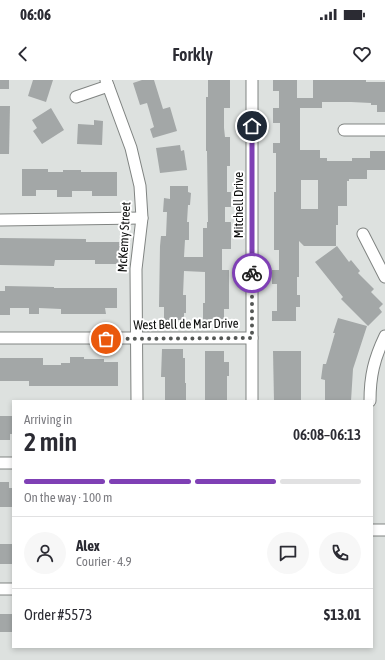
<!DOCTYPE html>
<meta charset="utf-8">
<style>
body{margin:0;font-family:"Asap Condensed",sans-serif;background:#f7f7f7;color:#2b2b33;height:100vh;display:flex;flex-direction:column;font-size:15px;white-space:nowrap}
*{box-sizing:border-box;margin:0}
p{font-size:13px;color:#7c7c81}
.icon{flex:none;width:22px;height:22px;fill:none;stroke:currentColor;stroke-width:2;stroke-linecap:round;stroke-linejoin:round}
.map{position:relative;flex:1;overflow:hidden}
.details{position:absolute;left:12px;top:320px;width:361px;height:248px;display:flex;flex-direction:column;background:#fff;border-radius:0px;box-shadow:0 2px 6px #0003}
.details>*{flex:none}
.pin{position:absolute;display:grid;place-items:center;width:34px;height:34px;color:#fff;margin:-17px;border:2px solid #fff;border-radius:50%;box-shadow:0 1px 4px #0007}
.courier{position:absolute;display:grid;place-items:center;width:40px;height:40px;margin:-20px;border:3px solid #7f40b5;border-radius:50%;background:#fff;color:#222;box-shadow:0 1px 5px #0007}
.summary em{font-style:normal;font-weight:600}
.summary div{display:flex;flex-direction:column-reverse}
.summary{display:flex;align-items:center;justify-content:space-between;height:68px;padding:0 12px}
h1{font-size:26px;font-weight:600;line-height:30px}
.bar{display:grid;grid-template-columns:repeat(4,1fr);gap:6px 4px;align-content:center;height:48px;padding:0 12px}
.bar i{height:5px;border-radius:3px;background:#e1e1e2}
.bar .on{background:#7f40b5}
.bar p{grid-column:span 4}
.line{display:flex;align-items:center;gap:10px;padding:0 12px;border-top:1px solid #e1e1e2}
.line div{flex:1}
.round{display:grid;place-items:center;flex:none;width:42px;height:42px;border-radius:21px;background:#f7f7f7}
.status{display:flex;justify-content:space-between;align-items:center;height:28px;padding:0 20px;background:#fff;direction:ltr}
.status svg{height:11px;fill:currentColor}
header{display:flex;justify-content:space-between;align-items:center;height:52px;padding:0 12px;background:#fff;font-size:18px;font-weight:600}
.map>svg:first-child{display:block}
</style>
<div class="status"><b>06:06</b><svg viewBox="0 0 49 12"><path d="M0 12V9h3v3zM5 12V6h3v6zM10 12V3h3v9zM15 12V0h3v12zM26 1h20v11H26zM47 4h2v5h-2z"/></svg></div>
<header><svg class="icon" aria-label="back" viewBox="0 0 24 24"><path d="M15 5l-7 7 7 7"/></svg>Forkly<svg class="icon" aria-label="heart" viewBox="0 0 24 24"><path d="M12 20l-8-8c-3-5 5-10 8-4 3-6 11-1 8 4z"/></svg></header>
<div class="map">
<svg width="385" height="580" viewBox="0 0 385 580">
<rect width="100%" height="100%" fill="#dde1df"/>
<g fill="#a3a7a7" fill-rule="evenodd">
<rect x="0" y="0" width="9" height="9"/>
<polygon points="33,0 53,0 46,22 28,16"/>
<polygon points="142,0 154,0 163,29 170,27 177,51 153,58 150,49 154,47 147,23 140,25 133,3"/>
<polygon points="208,0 230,0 230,28 224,28 224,48 225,57 230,57 230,86 227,86 227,112 231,112 231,127 225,127 225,142 231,142 231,169 222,169 222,190 229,190 229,229 224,229 224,241 203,241 203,223 205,223 205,192 184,191 183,215 186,215 186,233 184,233 184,240 164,240 164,227 159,227 160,166 161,156 166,156 167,132 163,132 164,118 170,119 170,106 188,106 188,112 191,113 190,125 188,125 187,142 189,142 189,160 185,160 184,177 203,177 203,148 207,148 207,142 208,142 207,71 206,71 206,17 208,17"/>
<path d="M273 0H297V18H313V0H366V2H385V32H377V25H371V23L351 22H322V28H300V70H320V78H327V81H352V78H370V71H385V90H367V99H349V101H347V126H338V145H336V166H304L299 161V197H297V215H300V227H296V241H272V231H277V204H272V190H279V170H274V112H276V73H273V63H280V43H273V28H279V11H273ZM301 100H318V129H301Z"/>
<polygon points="0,26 10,26 9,74 0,74"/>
<polygon points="51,28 64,50 42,64 33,51 37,48 32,40"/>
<polygon points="94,40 103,41 102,65 77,64 78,44 94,45"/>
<polygon points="180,65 181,71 184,70 187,90 160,93 156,68"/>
<polygon points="22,89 48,89 48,92 63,92 63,90 81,90 81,92 117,92 117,116 92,116 92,111 72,111 72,117 57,117 57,110 36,110 36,116 22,116"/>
<polygon points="0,158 86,159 86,162 120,162 120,184 95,184 95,180 55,180 54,186 0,185"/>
<polygon points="337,166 349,182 351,180 360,191 358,193 374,209 371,212 383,224 379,228 382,232 368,246 341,219 343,217 315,182"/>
<polygon points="5,206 54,207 54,208 117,208 117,228 105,228 106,234 61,234 61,229 39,228 39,234 29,234 29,228 10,228 10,235 0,235 0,211 5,211"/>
<polygon points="338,238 367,246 353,289 351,321 325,321 325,300 321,299 323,284 326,284 335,253 333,253"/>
<polygon points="162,269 183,269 183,278 185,278 185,303 186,303 186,321 165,321 165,297 161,297"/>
<polygon points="205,271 224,271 224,282 229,282 229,296 227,296 227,321 205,321"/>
<polygon points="273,271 301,271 301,320 274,321"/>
<polygon points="70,277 84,277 84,279 104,279 104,282 118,282 118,306 29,306 29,301 0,301 0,278 43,278 43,285 61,285 61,283 70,283"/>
<polygon points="0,336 13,336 13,354 10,354 10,360 0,360"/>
<polygon points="0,402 9,402 9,408 13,408 13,427 0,427"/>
<rect x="0" y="464" width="13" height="20"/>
<rect x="0" y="534" width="13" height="18"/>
</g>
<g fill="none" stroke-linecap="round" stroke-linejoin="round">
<g stroke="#808482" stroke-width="13">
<g id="street">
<polyline points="106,0 131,68 140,106 142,138 136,189 137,321"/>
<polyline points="76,17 108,6"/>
<polyline points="344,50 385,50"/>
<polyline points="0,140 142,138"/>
<polyline points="363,154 385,197"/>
<polyline points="0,258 252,258"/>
<polyline points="252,321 252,0"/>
<path d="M370 321C370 296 374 279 385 256"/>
<polyline points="0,383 13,383"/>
<polyline points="372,450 385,450"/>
<polyline points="0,509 13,509"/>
</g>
</g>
<use href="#street" stroke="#fff" stroke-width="11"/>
</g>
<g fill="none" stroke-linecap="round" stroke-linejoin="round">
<polyline stroke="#545755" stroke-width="4" stroke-dasharray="0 7.2" points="106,259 252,258 252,193"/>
<polyline stroke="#7f40b5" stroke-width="5" points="252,46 252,193"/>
</g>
<g text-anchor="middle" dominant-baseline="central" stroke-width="4" stroke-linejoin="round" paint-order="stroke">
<g font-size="13" fill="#0b0c0b" stroke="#fff">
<text transform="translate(238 125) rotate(-90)">Mitchell Drive</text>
<text transform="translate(124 157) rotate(-87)">McKemy Street</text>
<text transform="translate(186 244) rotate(-1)">West Bell de Mar Drive</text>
</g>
</g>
</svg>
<div class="pin" style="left:106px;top:259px;background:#ea580c"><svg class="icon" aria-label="bag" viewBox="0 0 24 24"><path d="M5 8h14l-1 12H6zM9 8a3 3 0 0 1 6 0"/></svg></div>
<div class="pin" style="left:252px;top:46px;background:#1f2937"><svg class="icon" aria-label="home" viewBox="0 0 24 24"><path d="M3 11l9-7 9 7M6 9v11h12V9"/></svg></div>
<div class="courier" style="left:252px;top:193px"><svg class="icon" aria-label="bike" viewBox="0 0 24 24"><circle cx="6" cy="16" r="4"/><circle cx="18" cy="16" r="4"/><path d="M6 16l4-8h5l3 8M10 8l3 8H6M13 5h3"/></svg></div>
<section class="details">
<div class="summary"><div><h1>2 min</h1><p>Arriving in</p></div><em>06:08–06:13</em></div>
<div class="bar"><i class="on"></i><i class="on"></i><i class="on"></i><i></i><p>On the way · 100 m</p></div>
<div class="line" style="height:72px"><a class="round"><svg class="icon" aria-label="person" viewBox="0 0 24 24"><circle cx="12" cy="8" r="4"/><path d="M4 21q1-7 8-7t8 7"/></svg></a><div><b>Alex</b><p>Courier · 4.9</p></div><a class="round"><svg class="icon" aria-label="chat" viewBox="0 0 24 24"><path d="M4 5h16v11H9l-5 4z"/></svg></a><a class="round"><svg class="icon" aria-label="phone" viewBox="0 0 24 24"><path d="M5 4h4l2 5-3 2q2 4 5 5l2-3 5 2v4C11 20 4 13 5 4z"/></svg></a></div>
<div class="line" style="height:52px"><div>Order #5573</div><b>$13.01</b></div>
</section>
</div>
